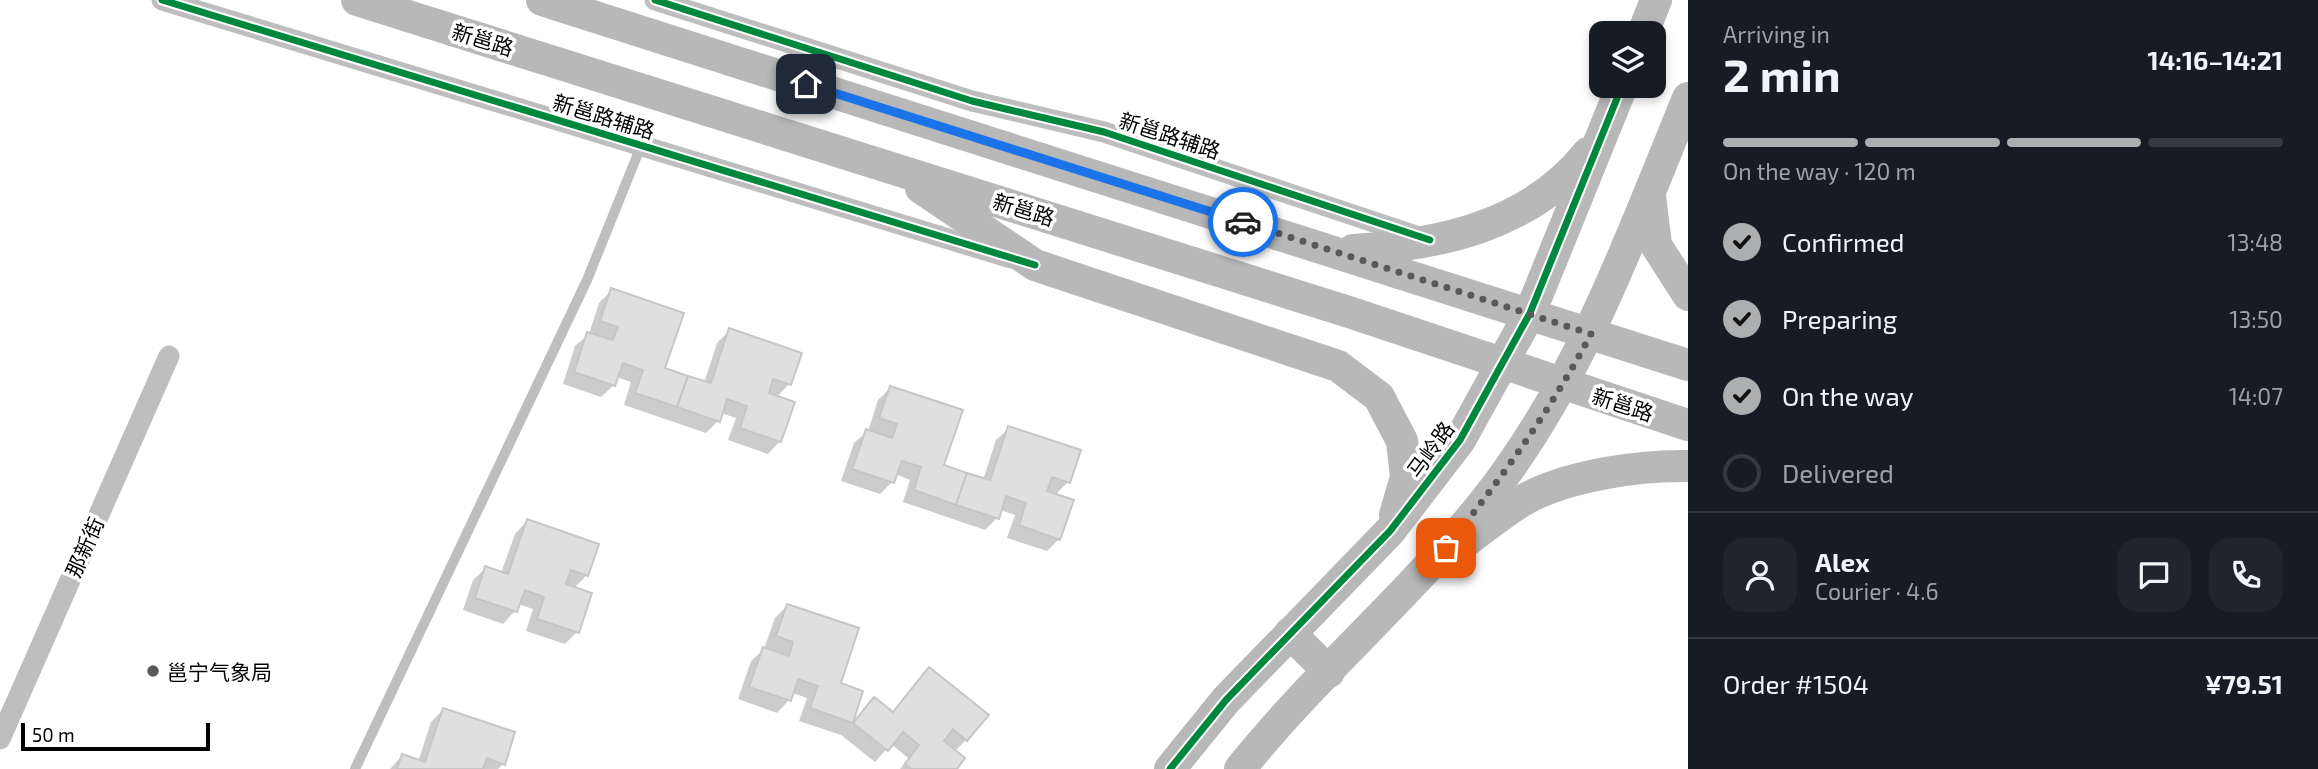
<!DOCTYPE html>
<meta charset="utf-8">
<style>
body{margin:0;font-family:"Exo 2","Noto Sans SC",sans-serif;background:#20242c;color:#f1f3f6;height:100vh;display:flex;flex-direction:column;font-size:26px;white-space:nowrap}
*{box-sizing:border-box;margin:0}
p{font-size:23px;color:#9ea1a6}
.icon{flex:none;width:38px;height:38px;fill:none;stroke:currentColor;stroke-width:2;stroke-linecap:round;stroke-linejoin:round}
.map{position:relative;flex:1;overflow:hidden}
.side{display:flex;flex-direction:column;background:#171b24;width:630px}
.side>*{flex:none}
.fabs{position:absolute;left:1589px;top:21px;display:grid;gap:14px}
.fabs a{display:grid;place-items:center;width:77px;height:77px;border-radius:14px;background:#171b24;box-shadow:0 4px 10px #0003;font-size:35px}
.scale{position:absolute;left:21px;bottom:18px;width:189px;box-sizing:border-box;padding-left:7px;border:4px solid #000;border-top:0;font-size:19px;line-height:24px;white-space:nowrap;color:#000;-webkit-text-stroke:5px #fff;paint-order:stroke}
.pin{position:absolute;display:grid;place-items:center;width:60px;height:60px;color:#fff;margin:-30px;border-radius:14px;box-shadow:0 4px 10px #0006}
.courier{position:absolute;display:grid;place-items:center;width:70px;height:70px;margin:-35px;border:5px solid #1a73e8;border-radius:50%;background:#fff;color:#222;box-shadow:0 2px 9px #0007}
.summary em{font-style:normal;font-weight:700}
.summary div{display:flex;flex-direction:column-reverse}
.summary{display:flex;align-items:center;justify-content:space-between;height:119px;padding:0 35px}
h1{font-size:46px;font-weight:700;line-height:52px}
.bar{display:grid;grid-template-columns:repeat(4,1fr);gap:10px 7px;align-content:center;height:84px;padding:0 35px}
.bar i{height:9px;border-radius:5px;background:#363941}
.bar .active{background:#adaeaf}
.bar p{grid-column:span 4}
.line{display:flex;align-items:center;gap:18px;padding:0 35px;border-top:2px solid #363941}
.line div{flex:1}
.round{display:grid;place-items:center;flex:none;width:74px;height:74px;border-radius:21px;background:#20242c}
ol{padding:0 35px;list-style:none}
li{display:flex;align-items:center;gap:21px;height:77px}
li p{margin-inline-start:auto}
li .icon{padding:7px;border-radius:50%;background:#adaeaf;color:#111;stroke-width:4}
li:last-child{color:#9ea1a6}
li i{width:38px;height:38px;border:4px solid #363941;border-radius:50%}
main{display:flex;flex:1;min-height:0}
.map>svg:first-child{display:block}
</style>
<main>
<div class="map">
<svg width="1688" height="769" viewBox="0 0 1688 769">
<rect width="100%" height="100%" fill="#fff"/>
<g fill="#0003">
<polygon points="612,290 663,369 704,383 717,343 730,330 789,384 776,398 780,441 768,454 728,440 736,418 721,413 718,421 706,433 624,405 631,382 616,377 614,385 601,397 563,384 575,346 589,334 599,303"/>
<polygon points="890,388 942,466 983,480 996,440 1009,428 1068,482 1055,495 1059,539 1047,551 1007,538 1015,515 1000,510 997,518 985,530 903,502 910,480 895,474 892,482 880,494 841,481 854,443 868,431 878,400"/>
<polygon points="527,521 587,575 573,589 577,632 565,644 526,631 533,609 518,604 515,611 503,624 463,610 473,580 486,568 501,573 515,534"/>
<polygon points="787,606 838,684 861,692 851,725 874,699 892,713 929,669 966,740 954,752 954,769 900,769 908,758 891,744 875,762 841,735 799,721 807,698 792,693 789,700 777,713 738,699 751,661 764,649 775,618"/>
<polygon points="443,710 503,764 498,769 390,769 402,756 418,762 431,722"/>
</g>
<g fill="#dfdfdf" stroke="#c6c6c6" stroke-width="2">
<polygon points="611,288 684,313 665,368 688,376 677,407 635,393 643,370 623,363 615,386 574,372 587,332 613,340 618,327 600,321"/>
<polygon points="729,328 802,353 791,385 773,379 769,393 795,402 781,442 740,428 747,406 727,399 720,422 677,407 688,376 711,383"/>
<polygon points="890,386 963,410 944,465 967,473 956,505 914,490 921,467 902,461 894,483 852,469 866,429 892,438 897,424 879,418"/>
<polygon points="1008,426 1081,450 1070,483 1052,477 1047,491 1074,500 1060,540 1019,525 1026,503 1006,496 999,519 956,505 967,473 990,480"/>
<polygon points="527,519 599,544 588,576 571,570 566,584 592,593 579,633 537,619 544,597 525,590 517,612 475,598 485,566 508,574"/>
<polygon points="787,604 859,628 841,683 863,691 853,723 810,708 818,686 798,679 791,701 749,687 763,647 789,656 793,642 776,636"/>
<polygon points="929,667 989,715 967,741 953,729 944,741 965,758 957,769 911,769 905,764 919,745 903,732 888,751 853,723 874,697 893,712"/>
<polygon points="443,708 515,732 505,765 487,758 483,769 397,769 402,754 425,762"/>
</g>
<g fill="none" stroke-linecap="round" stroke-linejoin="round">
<polyline stroke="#bebebe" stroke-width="10" points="355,769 587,280 641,146"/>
<g stroke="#bebebe" stroke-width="21">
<polyline points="162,0 1011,258"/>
<polyline points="655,0 972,101 1104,132 1425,239"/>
<polyline points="0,739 169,356"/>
</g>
<g stroke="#b8b8b8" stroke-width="32">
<polyline points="357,0 1349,312 1688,425"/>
<polyline points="542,0 1688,365"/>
<polyline points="1643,33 1656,0"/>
<polyline points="921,188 1035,265 1338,366 1379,397 1402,441 1406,477 1395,515"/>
<polyline points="1650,196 1656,245 1688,295"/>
<path d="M1353 250C1440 245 1531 225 1588 153"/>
<path d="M1461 545C1484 529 1508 507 1533 495 1575 475 1641 465 1688 466"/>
<polyline points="1290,633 1329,672"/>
<polyline points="1170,769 1226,700 1390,531 1460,440 1530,313 1622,86"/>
<path d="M1240 769C1323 665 1428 581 1506 473 1588 359 1635 227 1688 98"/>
</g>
<g stroke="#fff" stroke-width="11">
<g id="cycleway">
<polyline points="162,0 1035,265"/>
<polyline points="655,0 972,101 1104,132 1430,240"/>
<polyline points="1170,769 1226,700 1390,531 1460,440 1530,313 1622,86"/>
</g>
</g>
<use href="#cycleway" stroke="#00873e" stroke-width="7"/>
</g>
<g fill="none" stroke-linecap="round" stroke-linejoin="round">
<path stroke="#595959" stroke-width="7" stroke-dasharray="0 12.6" d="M1243 222 1591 334C1550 411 1501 479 1446 548"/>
<polyline stroke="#1a73e8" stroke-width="9" points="806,84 1243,222"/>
</g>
<circle fill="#595959" stroke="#fff" stroke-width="2.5" cx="153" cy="671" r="7"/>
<g text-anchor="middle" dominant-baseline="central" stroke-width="7" stroke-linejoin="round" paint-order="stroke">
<g font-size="21" fill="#000" stroke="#fff">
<text transform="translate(483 39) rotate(17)">新邕路</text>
<text transform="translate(604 116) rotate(17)">新邕路辅路</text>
<text transform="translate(1170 135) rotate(18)">新邕路辅路</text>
<text transform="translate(1024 209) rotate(17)">新邕路</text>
<text transform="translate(1623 404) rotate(18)">新邕路</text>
<text transform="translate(1430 449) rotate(-54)">马岭路</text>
<text transform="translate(84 547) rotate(-66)">那新街</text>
</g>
<g font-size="21" fill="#000" stroke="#fff" text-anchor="start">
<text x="167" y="671">邕宁气象局</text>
</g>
</g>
</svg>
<div class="fabs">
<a><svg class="icon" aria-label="layers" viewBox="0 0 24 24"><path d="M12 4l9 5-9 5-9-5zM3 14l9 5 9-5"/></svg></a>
</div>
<div class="scale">50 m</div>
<div class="pin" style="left:1446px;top:548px;background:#ea580c"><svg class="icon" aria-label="bag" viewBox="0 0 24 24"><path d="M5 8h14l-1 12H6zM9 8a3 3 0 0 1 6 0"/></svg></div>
<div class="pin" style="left:806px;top:84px;background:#1f2937"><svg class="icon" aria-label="home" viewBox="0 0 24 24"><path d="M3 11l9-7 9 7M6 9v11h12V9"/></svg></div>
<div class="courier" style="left:1243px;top:222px"><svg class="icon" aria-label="car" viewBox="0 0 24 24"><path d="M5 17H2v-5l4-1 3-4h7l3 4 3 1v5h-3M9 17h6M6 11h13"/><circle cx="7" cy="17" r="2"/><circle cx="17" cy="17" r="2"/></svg></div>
</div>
<section class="side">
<div class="summary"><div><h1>2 min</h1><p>Arriving in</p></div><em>14:16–14:21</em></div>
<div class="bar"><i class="active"></i><i class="active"></i><i class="active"></i><i></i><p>On the way · 120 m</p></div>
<ol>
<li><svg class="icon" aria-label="check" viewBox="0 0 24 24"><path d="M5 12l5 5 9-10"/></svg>Confirmed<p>13:48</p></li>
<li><svg class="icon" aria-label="check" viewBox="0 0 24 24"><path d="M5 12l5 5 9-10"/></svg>Preparing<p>13:50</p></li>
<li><svg class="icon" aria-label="check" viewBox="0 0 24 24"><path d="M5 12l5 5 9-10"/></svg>On the way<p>14:07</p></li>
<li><i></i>Delivered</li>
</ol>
<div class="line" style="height:126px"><a class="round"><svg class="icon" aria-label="person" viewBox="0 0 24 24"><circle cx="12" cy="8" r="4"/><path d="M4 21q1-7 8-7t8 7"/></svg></a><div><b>Alex</b><p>Courier · 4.6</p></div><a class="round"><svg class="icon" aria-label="chat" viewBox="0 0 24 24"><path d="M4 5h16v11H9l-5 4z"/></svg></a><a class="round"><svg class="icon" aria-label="phone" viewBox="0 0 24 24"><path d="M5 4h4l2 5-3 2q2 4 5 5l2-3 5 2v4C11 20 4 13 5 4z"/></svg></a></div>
<div class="line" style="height:91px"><div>Order #1504</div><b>¥79.51</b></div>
</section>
</main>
